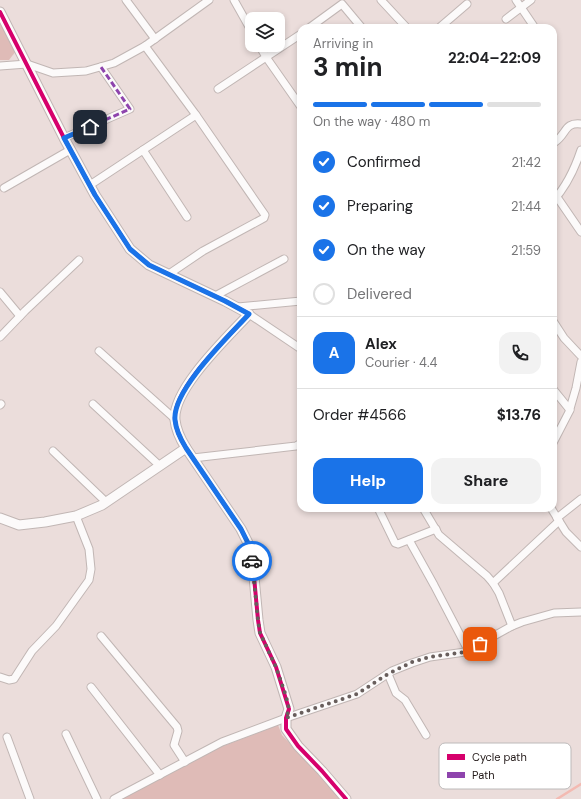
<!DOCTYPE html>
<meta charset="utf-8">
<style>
body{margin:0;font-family:"DM Sans",sans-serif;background:#f2f2f2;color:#202124;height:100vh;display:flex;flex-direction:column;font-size:15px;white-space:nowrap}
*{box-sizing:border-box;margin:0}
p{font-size:13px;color:#757577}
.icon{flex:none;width:22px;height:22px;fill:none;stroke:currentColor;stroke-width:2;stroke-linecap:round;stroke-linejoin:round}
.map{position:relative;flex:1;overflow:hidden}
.sheet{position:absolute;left:297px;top:24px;width:260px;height:488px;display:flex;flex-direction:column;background:#fff;border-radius:12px;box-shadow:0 2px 6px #0003}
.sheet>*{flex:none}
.buttons{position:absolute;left:245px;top:12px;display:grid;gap:8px}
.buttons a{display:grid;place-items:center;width:40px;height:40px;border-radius:8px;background:#fff;box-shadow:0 2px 6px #0003;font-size:20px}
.pin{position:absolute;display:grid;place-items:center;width:34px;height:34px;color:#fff;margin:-17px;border-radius:8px;box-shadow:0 2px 6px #0006}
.courier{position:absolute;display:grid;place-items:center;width:40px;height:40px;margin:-20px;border:3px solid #1a73e8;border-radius:50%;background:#fff;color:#222;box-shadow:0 1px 5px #0007}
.summary em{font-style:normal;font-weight:700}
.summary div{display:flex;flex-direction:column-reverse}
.summary{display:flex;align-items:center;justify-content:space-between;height:68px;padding:0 16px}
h1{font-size:26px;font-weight:700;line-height:30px}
.bar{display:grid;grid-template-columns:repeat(4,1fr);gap:6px 4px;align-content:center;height:48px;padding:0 16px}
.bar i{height:5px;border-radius:3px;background:#e0e0e0}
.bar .selected{background:#1a73e8}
.bar p{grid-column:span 4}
.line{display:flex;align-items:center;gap:10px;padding:0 16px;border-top:1px solid #e0e0e0}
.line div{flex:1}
.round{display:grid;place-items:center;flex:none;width:42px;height:42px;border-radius:12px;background:#f2f2f2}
ol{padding:0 16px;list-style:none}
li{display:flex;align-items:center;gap:12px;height:44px}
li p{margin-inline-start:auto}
li .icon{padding:4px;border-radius:50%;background:#1a73e8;color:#fff;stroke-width:4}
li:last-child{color:#757577}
li i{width:22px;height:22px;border:2px solid #e0e0e0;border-radius:50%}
.cta{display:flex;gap:8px;margin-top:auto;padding:8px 16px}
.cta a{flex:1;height:46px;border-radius:12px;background:#1a73e8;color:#fff;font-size:16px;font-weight:700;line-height:46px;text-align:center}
.cta a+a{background:#f2f2f2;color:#202124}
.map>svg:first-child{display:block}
</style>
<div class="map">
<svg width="581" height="799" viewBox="0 0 581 799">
<rect width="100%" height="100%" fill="#ebdddb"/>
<g fill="#dfbbb7">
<polygon points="0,21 16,51 9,60 0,60"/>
<polygon points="278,725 282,735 341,799 122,799 218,748"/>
</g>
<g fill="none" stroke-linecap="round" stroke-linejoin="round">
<polyline stroke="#f3bab2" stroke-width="2.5" points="557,799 581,784"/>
<g stroke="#c1b6b4" stroke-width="9">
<g id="minor">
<polyline points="126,0 155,39"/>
<polyline points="234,0 252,32"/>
<polyline points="381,0 407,28"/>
<polyline points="516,0 535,28"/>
<polyline points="506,19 531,0"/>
<polyline points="309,28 342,4 362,28"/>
<polyline points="439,28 467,4"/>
<polyline points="259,45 266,57 301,107"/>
<polyline points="145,46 196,115 265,215 264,218 203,251 169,274"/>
<polyline points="0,66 27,64 53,73 86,71 114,63 145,46 209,0"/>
<polyline points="218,89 301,34"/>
<polyline points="64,138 130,109 101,67"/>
<path d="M553 140 555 142C567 134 564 122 581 124"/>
<polyline points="143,150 187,217"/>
<polyline points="90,185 196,115"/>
<polyline points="4,188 70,150"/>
<polyline points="557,197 581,232"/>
<path d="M553 201C566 187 575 168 581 150"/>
<polyline points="0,292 20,316"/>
<polyline points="215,296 284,259"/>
<polyline points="238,307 301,301"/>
<polyline points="249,314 301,349"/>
<polyline points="553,321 564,338 581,356"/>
<polyline points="0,337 25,311 79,260"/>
<polyline points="99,351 175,419"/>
<polyline points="553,389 570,410"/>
<polyline points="93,404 160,466"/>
<polyline points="0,405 1,404"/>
<polyline points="553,443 569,412 576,388 581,362"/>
<polyline points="53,451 106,502"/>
<polyline points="193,458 296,446 301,443"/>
<polyline points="378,508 395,543 398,544 436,529"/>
<polyline points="423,508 439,535 487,576 493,583 499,593 512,626"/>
<polyline points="551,508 566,532 581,547"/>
<polyline points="557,518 581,499"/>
<polyline points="409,540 434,585 468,650"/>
<polyline points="493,583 559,521"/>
<polyline points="101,636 177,727 178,731 174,745 185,762"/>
<polyline points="388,674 396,693 405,700 426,735"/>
<polyline points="0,677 9,680 14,679 32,651 56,626 89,580 91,569 89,549 76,516"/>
<polyline points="91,687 160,775"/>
<polyline points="66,734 97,799"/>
<polyline points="7,737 30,799"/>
<polyline points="114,799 222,742 286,718 357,694 392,671 412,663 430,657 465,652 512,626 522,622 554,613 581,612"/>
</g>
</g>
<g stroke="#c1b6b4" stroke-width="11">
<g id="tertiary">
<path d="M0 12 64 138 95 195 130 249 149 265 225 301 249 314C229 336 172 389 175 420 176 430 181 440 186 448L241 529 248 543 253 566 258 620 260 633 276 667 289 709 286 718V729L298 746 322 771 346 799"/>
<polyline points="0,518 19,525 45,522 76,516 102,505 186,448"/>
</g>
</g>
<use href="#minor" stroke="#fcfafa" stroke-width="7"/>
<use href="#tertiary" stroke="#fcfafa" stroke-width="9"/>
<polyline stroke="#8e44ad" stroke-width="3" stroke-dasharray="6 3" stroke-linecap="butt" points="64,138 130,109 101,67"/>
<g stroke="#fff" stroke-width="6">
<path id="cycleway" d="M0 12 64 138 95 195 130 249 149 265 225 301 249 314C229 336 172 389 175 420 176 430 181 440 186 448L241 529 248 543 253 566 258 620 260 633 276 667 289 709 286 718V729L298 746 322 771 346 799"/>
</g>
<use href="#cycleway" stroke="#d6006c" stroke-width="4"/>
</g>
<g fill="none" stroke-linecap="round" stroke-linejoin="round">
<polyline stroke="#685e5c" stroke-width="4" stroke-dasharray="0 7.2" points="252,561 258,620 260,633 276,667 286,696 289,709 286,718 357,694 388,674 412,662 430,657 465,652 480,644"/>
<path stroke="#1a73e8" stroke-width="5" d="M90 127 64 138 95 195 130 249 149 265 225 301 249 314C229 336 172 390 175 420 176 430 181 440 186 448L241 529 248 543 252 561"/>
</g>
<rect x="439" y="743" width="132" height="46" rx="6" fill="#fff" stroke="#bdbaba" stroke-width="1"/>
<rect x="447" y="754" width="18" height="6" fill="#d6006c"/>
<rect x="447" y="772" width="18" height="6" fill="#8e44ad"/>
<g font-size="11" fill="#221918">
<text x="472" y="761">Cycle path</text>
<text x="472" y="779">Path</text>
</g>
</svg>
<div class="buttons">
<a><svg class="icon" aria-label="layers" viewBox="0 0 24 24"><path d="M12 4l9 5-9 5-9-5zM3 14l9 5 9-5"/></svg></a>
</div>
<div class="pin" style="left:480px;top:644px;background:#ea580c"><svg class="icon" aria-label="bag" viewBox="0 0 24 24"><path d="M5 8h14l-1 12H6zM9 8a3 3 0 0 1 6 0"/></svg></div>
<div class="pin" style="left:90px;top:127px;background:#1f2937"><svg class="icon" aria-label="home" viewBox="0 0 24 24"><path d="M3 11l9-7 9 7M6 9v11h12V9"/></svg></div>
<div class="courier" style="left:252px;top:561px"><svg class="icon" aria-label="car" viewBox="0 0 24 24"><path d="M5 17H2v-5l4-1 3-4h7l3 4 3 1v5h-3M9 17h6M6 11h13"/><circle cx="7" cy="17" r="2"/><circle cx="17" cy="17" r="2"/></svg></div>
<section class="sheet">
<div class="summary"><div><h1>3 min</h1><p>Arriving in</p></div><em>22:04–22:09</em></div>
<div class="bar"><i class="selected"></i><i class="selected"></i><i class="selected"></i><i></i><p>On the way · 480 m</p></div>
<ol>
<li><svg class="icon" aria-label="check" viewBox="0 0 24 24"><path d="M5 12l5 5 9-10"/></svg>Confirmed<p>21:42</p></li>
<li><svg class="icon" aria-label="check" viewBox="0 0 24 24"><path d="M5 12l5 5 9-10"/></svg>Preparing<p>21:44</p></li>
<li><svg class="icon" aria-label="check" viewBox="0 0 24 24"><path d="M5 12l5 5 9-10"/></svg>On the way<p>21:59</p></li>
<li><i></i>Delivered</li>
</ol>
<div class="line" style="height:72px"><b class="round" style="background:#1a73e8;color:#fff">A</b><div><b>Alex</b><p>Courier · 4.4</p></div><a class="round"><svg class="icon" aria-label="phone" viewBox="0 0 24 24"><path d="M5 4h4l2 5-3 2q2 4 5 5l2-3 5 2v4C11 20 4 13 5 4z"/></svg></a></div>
<div class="line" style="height:52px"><div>Order #4566</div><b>$13.76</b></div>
<div class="cta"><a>Help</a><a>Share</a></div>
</section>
</div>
